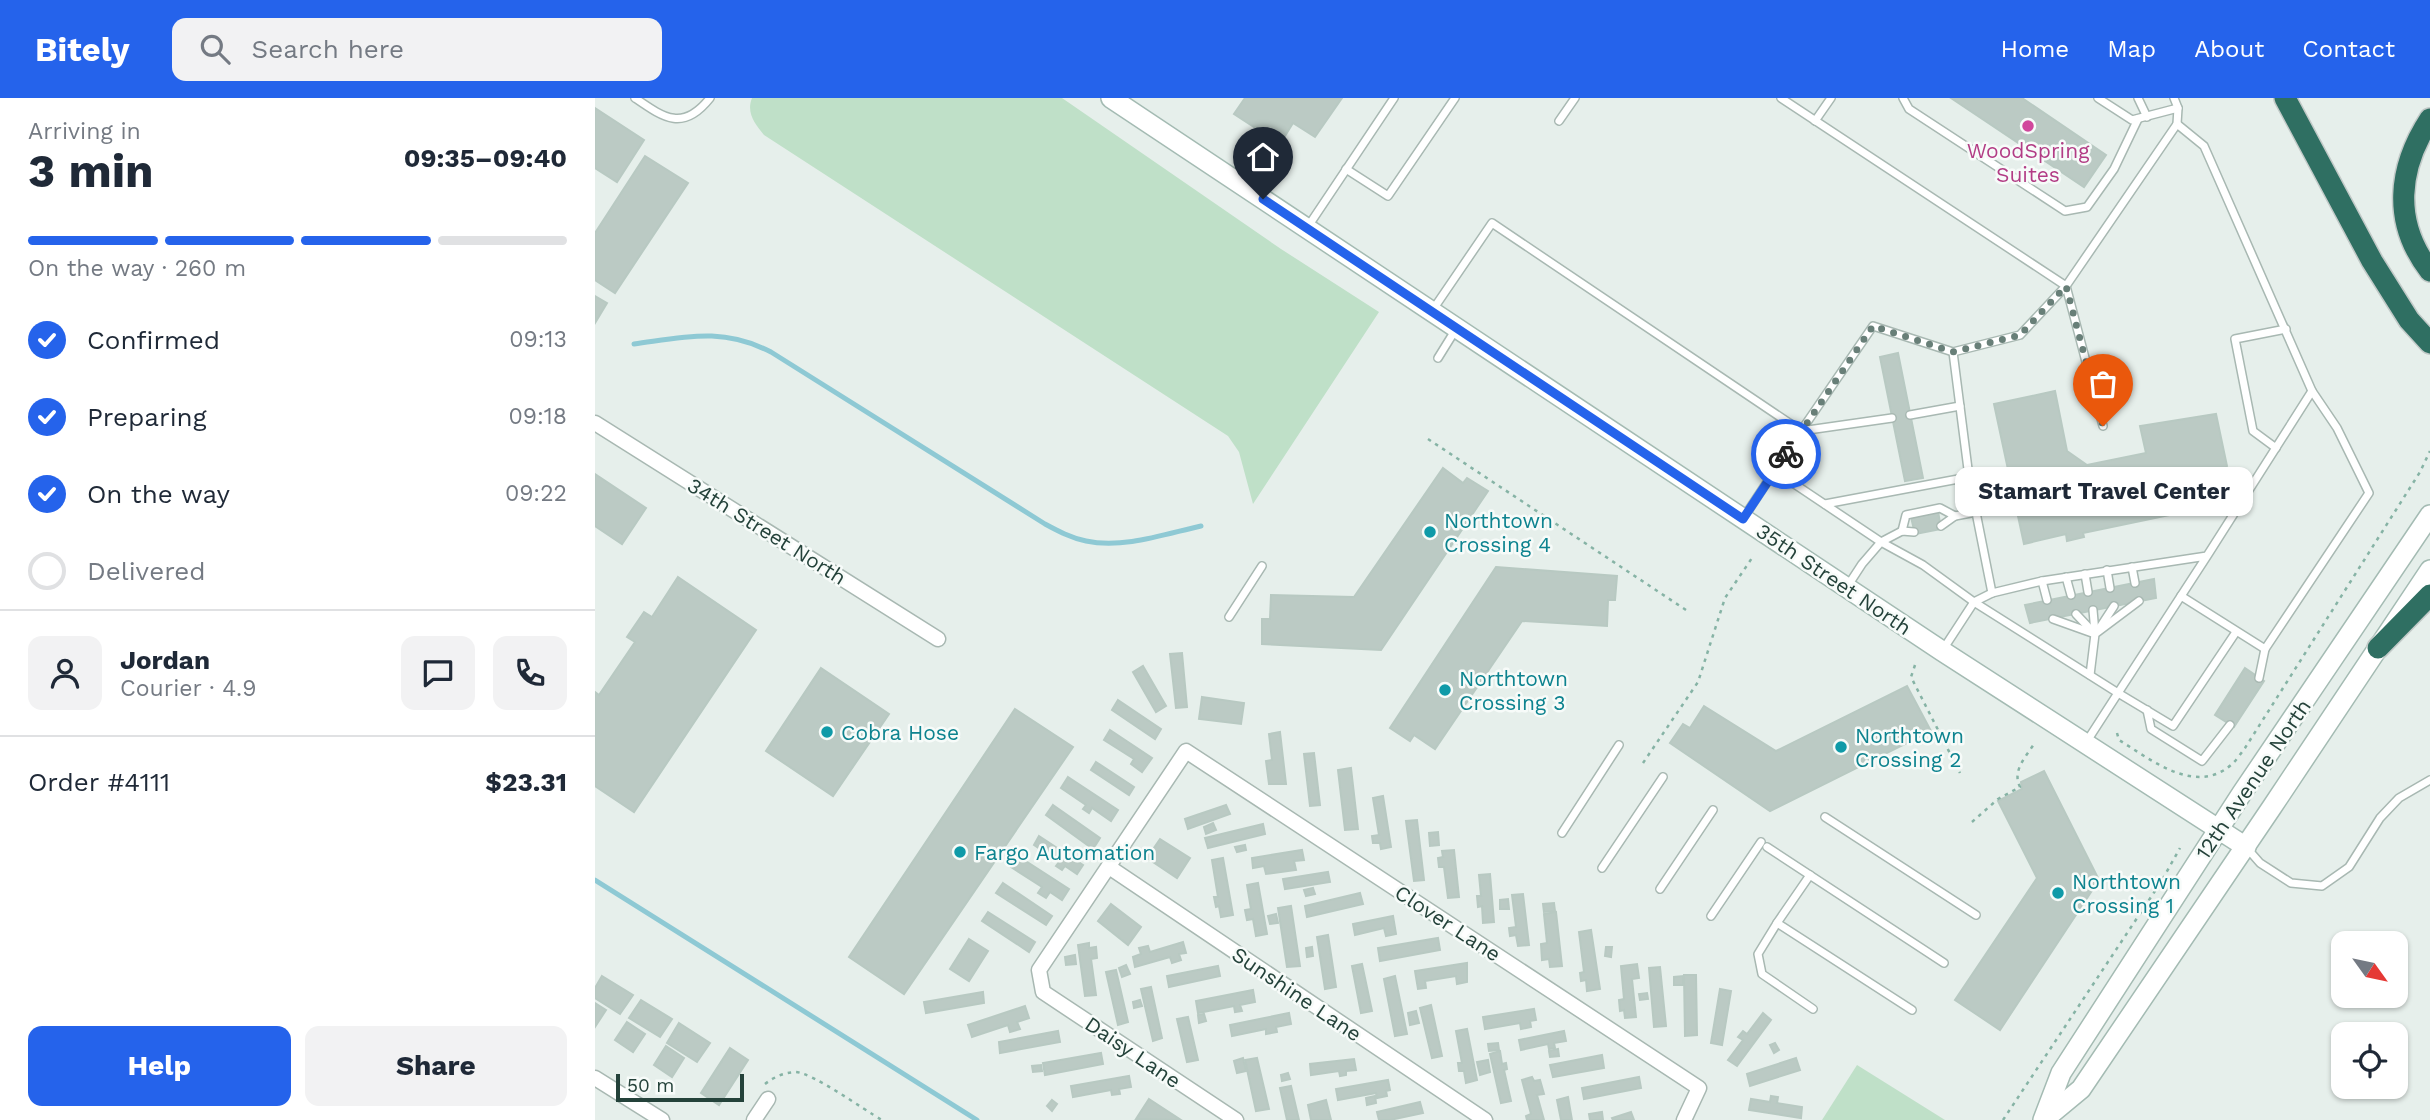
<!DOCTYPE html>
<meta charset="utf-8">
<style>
body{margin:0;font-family:"Work Sans",sans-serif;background:#f2f2f3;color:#1f2937;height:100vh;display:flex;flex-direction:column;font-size:26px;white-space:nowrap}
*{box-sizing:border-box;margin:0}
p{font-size:23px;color:#747a83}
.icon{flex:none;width:38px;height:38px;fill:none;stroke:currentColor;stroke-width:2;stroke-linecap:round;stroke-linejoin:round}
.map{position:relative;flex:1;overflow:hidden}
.drawer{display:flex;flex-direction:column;background:#fff;width:595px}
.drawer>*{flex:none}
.needle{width:46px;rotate:123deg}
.tools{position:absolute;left:1736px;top:833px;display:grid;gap:14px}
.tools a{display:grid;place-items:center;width:77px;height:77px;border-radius:14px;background:#fff;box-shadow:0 2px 5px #0004;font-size:35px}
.scale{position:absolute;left:21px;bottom:18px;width:128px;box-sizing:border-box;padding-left:7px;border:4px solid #24423a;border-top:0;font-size:19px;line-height:24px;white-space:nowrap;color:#24423a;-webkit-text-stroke:5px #f7fbf9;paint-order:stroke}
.pin{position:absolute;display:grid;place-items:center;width:60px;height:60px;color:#fff;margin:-72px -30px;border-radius:50% 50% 50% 0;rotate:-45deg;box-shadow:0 0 7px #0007}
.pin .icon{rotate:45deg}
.courier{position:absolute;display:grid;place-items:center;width:70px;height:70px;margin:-35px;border:5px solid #2563eb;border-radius:50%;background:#fff;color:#222;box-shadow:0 2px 9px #0007}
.bubble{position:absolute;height:49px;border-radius:14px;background:#fff;box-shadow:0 2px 5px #0004;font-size:23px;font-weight:700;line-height:49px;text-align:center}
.overview em{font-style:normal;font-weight:700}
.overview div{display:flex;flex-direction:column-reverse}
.overview{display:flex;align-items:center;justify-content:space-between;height:119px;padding:0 28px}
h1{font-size:46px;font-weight:700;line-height:52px}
.bar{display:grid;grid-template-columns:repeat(4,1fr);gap:10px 7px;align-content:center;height:84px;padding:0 28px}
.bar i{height:9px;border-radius:5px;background:#e0e1e3}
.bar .current{background:#2563eb}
.bar p{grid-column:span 4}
.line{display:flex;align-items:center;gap:18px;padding:0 28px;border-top:2px solid #e0e1e3}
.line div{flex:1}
.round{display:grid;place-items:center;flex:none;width:74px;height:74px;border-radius:14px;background:#f2f2f3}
ol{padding:0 28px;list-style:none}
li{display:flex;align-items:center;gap:21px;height:77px}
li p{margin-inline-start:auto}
li .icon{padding:7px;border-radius:50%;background:#2563eb;color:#fff;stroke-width:4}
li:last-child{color:#747a83}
li i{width:38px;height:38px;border:4px solid #e0e1e3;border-radius:50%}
.action{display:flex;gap:14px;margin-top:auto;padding:14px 28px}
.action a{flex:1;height:80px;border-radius:14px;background:#2563eb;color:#fff;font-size:28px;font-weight:700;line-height:80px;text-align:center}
.action a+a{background:#f2f2f3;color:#1f2937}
header{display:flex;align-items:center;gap:42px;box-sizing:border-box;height:98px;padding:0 35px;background:#2563eb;color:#fff}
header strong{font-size:33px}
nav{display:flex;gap:38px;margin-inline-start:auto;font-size:24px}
.search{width:490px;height:63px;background:#f2f2f3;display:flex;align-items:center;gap:18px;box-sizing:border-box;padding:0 24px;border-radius:14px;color:#747a83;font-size:26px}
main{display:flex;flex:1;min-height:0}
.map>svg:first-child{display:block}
</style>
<header>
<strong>Bitely</strong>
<div class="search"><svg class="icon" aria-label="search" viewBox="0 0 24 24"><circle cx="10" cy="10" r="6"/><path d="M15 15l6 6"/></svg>Search here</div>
<nav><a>Home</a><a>Map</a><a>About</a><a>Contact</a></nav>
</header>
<main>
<section class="drawer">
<div class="overview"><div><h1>3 min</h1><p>Arriving in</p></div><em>09:35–09:40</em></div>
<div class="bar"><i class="current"></i><i class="current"></i><i class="current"></i><i></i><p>On the way · 260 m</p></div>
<ol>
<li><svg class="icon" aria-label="check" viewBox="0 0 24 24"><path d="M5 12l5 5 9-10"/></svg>Confirmed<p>09:13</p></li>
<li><svg class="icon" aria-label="check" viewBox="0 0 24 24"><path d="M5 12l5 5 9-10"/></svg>Preparing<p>09:18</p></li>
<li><svg class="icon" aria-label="check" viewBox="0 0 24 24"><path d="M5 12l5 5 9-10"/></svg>On the way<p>09:22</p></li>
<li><i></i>Delivered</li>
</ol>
<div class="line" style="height:126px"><a class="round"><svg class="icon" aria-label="person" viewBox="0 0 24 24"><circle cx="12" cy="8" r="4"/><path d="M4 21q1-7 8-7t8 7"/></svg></a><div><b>Jordan</b><p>Courier · 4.9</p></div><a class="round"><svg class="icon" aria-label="chat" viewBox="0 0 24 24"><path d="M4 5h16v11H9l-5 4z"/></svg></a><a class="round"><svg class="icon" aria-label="phone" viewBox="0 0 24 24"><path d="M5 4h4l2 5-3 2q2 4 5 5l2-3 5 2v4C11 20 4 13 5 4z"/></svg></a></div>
<div class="line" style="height:91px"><div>Order #4111</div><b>$23.31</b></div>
<div class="action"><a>Help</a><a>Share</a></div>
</section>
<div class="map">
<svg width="1835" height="1022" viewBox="0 0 1835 1022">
<rect width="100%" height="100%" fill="#e6efeb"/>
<g fill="#bfe0c8">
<path d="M157 0H467L686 151 784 214 658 406 644 354 633 338 169 37C160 26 151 15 157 0Z"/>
<polygon points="1262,967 1350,1022 1227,1022"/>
</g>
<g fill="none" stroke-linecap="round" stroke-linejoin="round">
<g stroke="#8ec9d4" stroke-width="5">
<path d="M39 246C91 239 127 229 176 254L450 426C463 433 476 440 491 443 528 451 570 436 606 428"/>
<polyline points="0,782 382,1022"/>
</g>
</g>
<g fill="#bbcac4" stroke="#b8c9c2" stroke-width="2">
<polygon points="650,0 747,0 720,39 698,25 685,46 639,16"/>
<polygon points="1356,0 1427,0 1511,57 1489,89"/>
<polygon points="0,10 49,42 22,84 0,70"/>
<polygon points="50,58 93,85 20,195 0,182 0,135"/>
<polygon points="0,198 12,205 0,225"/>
<polygon points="1303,255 1328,380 1310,383 1285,259"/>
<polygon points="1460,293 1472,353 1492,367 1551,355 1545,328 1621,316 1632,368 1598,412 1488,435 1489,439 1472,443 1471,436 1429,446 1399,306"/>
<polygon points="848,370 868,385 872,380 893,393 786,552 667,546 667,521 675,521 676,497 759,499"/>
<polygon points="0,376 51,410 27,446 0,428"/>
<polygon points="1343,413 1346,431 1320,436 1316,419"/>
<polygon points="901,469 1022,478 1020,502 1013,502 1012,528 927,523 840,651 819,637 815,643 795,630"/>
<polygon points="83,479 161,532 39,714 0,688 0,594 4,597 40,544 32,539 49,514 57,519"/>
<polygon points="1559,481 1561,500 1435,525 1430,507"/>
<polygon points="587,555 592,609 581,610 575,556"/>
<polygon points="548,568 571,608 561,614 538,574"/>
<polygon points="226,570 294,616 238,698 171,653"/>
<polygon points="1650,570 1669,583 1639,629 1620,617"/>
<polygon points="1312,588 1336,633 1175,713 1075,645 1088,626 1095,630 1109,608 1181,653"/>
<polygon points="607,599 649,605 646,626 604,621"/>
<polygon points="523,602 566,631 560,641 517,612"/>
<polygon points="420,611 478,649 309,896 254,859"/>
<polygon points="515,632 557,660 547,674 536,666 539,661 509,642"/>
<polygon points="685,634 691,686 674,686 671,663 677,662 674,636"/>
<polygon points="719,655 725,707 715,708 709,656"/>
<polygon points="501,664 539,689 534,697 496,672"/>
<polygon points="756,670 763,731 750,732 743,672"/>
<polygon points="1449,673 1504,782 1405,932 1360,902 1442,780 1403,703 1427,691 1426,684"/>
<polygon points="473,679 523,712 516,723 497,710 494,715 488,711 491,707 466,690"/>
<polygon points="788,698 796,749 786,751 785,745 778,745 777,738 784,737 778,700"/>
<polygon points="458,707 505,740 498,751 451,717"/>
<polygon points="631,707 635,716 593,731 590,721"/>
<polygon points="822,722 829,782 819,783 811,723"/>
<polygon points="618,725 621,732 611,736 609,729"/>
<polygon points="668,726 670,736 613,750 610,740"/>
<polygon points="843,734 844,747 835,748 834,735"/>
<polygon points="444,738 488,767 482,776 470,768 467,772 461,768 464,764 439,747"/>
<polygon points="565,741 595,760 582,780 552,760"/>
<polygon points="650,747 651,752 642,754 640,749"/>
<polygon points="707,752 709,762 699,763 701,772 671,776 669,768 658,770 657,760"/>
<polygon points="859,752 864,799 853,800 849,769 844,769 843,760 848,759 847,753"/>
<polygon points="423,758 474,791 467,802 455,794 451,800 443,795 447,789 416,769"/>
<polygon points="628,760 638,817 626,819 624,808 621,809 619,799 623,799 617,762"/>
<polygon points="733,774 735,784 690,791 688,781"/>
<polygon points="895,776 899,824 888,825 887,808 883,809 882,798 886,798 884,777"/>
<polygon points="408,785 457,818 451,827 401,795"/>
<polygon points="663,785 672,836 661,838 658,821 652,822 650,812 656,811 652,787"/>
<polygon points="718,790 720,796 711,798 709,792"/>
<polygon points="765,795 768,806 712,819 710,808"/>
<polygon points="928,796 934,847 923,848 921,837 915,838 914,830 921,829 917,797"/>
<polygon points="913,801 914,811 905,811 905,802"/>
<polygon points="959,805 960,813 949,814 948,806"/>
<polygon points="516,806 546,829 533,847 503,823"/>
<polygon points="696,808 705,868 692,869 683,810"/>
<polygon points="393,814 440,844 434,854 387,823"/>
<polygon points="961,814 967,868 955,869 954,861 947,862 946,846 952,845 949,816"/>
<polygon points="681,816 683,825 675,826 673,818"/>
<polygon points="798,818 801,836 791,838 789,830 760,837 758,826"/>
<polygon points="996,832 1005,891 992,893 991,882 986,883 985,875 989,874 984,834"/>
<polygon points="733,837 741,889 730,891 722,839"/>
<polygon points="843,840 845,852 785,863 783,850"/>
<polygon points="374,841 393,853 374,883 355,871"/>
<polygon points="588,844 591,855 584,856 586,862 577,865 575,859 540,869 538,859 546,856 544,850 553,848 555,854"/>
<polygon points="494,845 494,850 501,849 502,860 496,861 501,897 490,898 483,847"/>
<polygon points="717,849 718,858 712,859 711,850"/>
<polygon points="1011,849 1017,849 1016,859 1010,858"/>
<polygon points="480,857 481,866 471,867 470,859"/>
<polygon points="872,865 872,884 862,886 861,878 830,883 831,890 823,891 820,873"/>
<polygon points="767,866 777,913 766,915 757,868"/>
<polygon points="1042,866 1044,880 1037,881 1041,919 1030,920 1029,912 1025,913 1024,902 1029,901 1026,868"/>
<polygon points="531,867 535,876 527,879 524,870"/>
<polygon points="623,868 625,878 574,889 572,878"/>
<polygon points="1065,869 1071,928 1059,929 1054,870"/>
<polygon points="521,872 533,924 523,927 511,874"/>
<polygon points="1089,877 1101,877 1102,937 1090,938"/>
<polygon points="7,878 38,897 25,916 0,900 0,890"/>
<polygon points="800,878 812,936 800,938 789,881"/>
<polygon points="1088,878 1088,887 1079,887 1079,879"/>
<polygon points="556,889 567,940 558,943 546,891"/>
<polygon points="1125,891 1136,893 1127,947 1116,945"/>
<polygon points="658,892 660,904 645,907 647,913 640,914 639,908 603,915 601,903"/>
<polygon points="388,894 389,905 331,915 329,904"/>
<polygon points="1052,895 1053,901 1045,902 1044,896"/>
<polygon points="46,902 77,921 65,939 34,920"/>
<polygon points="545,902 547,908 539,910 538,904"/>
<polygon points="0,905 11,912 0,929"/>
<polygon points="836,907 847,958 837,960 825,910"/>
<polygon points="430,908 434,920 422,924 425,931 415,934 413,927 377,939 373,927"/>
<polygon points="939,911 941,922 935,923 936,929 926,931 925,925 890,931 888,919"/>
<polygon points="821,913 824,925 815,927 813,915"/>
<polygon points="694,915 696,926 681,929 682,934 671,936 671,931 637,938 635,927"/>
<polygon points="1168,915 1176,922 1142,968 1133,962 1148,942 1143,939 1148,933 1152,936"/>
<polygon points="609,916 611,923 604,925 603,917"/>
<polygon points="593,919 603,962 592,964 582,921"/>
<polygon points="32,924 50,936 38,954 20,942"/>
<polygon points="84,925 115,945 102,964 72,945"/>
<polygon points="872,931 882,982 871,985 869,973 864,973 863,965 867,965 861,933"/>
<polygon points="463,933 465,944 405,955 404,944"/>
<polygon points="969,933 971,943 959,945 960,950 954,951 953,946 926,952 924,942"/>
<polygon points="903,945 904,952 894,953 893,946"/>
<polygon points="1180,945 1184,952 1179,955 1175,947"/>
<polygon points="71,948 89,960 77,979 59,967"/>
<polygon points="135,950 153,962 124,1007 106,995"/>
<polygon points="963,951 964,958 955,959 954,953"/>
<polygon points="905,953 907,966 911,965 912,971 909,972 916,1003 906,1005 895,956"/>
<polygon points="506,955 508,966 450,977 448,965"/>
<polygon points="1007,957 1009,970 958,979 955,967"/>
<polygon points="648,960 651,973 642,975 639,963"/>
<polygon points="662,960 674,1011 661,1013 650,962"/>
<polygon points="1201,960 1205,972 1155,988 1152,976"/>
<polygon points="759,961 761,972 751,973 751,977 745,978 744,973 716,977 715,966"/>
<polygon points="893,962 895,974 885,977 882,964"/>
<polygon points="446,967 447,973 438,974 437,968"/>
<polygon points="693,975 695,981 687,983 686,977"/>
<polygon points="534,978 536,989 524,991 525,996 517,997 516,992 478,999 476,988"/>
<polygon points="937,979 939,983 945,982 949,996 942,997 949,1022 932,1022 931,1018 936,1016 927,982"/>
<polygon points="1044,979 1046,990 989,1001 987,990"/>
<polygon points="793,982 795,992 791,993 792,998 782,1000 781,995 743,1002 741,991"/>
<polygon points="696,988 704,1022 692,1022 685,990"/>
<polygon points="780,998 781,1005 772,1007 771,1000"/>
<polygon points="1176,998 1183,999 1182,1005 1207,1009 1206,1020 1154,1012 1156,1001 1175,1004"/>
<polygon points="973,999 977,1022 966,1022 962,1002"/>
<polygon points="554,1001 586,1022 541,1021"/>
<polygon points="457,1002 462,1006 457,1013 452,1008"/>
<polygon points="731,1002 736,1022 716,1022 713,1007"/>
<polygon points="825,1004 828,1015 795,1022 784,1022 782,1014"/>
<polygon points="1007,1014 1008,1022 995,1022 994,1016"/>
<polygon points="1036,1014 1039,1022 1018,1022 1017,1020"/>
</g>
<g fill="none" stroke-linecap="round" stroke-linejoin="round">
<g stroke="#a8b8b2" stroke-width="10">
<g id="lane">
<path d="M40 0C69 20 88 34 115 0"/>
<polyline points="1186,0 1471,188 1508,328"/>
<polyline points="1308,0 1314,11 1470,113 1492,109 1519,71 1543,21"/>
<polyline points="1503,0 1537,22 1583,10"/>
<polyline points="1543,0 1552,19"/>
<polyline points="964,23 980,0"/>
<polyline points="1220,23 1236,0"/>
<polyline points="1582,26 1609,48 1717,293"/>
<polyline points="751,71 793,98 860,0"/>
<polyline points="712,130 799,0"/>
<polyline points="837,213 897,125 1206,333 1149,419"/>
<polyline points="843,260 861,231"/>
<polyline points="1315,317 1365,308"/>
<polyline points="1206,333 1278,228 1358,254"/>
<polyline points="1206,333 1297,320"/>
<polyline points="1681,350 1658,333 1640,241 1691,231"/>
<polyline points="1180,373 1286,444 1307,433 1319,434"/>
<polyline points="1230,406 1374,379"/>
<polyline points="1360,418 1381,414"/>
<polyline points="1307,433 1311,417 1345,410 1360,418 1346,428"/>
<polyline points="1537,469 1540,485"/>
<polyline points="1512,472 1515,490"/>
<polyline points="1490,476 1493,494"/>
<polyline points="1471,479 1476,497"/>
<polyline points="1447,483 1452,502"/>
<polyline points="1252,489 1267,466 1286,444 1328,467 1379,504 1523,595 1492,643"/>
<polyline points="1397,495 1374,379 1358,254 1425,237 1471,188 1582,26 1583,10 1579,0"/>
<polyline points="1586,498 1523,595 1578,628 1641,534"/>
<polyline points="1498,512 1500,535"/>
<polyline points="1481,516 1497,533"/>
<polyline points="634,519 667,468"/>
<polyline points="1458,521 1500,536"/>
<polyline points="1504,531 1519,508"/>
<polyline points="1349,550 1379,504 1397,495 1447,483 1612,458 1717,293 1742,330 1774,395 1670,551 1586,498 1612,458"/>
<polyline points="1495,577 1500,536 1544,503"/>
<polyline points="1664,580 1670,551"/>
<polyline points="1552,612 1556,631 1607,663 1635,627"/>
<polyline points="1230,719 1381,817"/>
<polyline points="967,735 1024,647"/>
<polyline points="1172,749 1349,865"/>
<polyline points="1651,749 1665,765 1696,785 1727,788 1754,769 1785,720 1804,700 1835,682"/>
<polyline points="1007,770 1068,679"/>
<polyline points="1215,777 1182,825 1317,912"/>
<polyline points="1065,791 1118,712"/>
<polyline points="1116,818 1166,744"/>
<polyline points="1182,825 1163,856 1167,876 1218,911"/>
</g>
</g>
<g stroke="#a8b8b2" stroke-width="17">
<g id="street">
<polyline points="0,325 343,541"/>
<polyline points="514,769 890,1022"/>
<polyline points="0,980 67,1022"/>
<polyline points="159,1022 173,1001"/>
<polyline points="641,1022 448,894 444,872 591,653 1104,990 1089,1022"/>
</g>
</g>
<g stroke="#a4bbb3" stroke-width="22">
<g id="secondary">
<polyline points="516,0 1347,553 1651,749"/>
<polyline points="1451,1020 1486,991 1677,709 1835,472"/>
<polyline points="1448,1022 1466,975 1647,695 1835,417"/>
</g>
</g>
<g stroke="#c2cac8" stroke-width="24">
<g id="highway">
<polyline points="1690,0 1777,163 1814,222 1835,245"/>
<path d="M1835 21C1803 70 1797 124 1835 173"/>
<polyline points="1783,550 1835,497"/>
</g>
</g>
<g stroke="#86b3a5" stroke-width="2.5" stroke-dasharray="3.5 5" stroke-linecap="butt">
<polyline points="833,341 1091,512"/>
<polyline points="1320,567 1316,579 1365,675"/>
<path d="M1522 635 1524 642C1555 661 1600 698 1636 667 1641 663 1646 655 1650 650L1825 374 1835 353"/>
<polyline points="1048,665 1103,584 1130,500 1157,460"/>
<path d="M1377 724 1403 701 1425 689C1417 673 1430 660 1439 646"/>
<path d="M170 986C179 979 188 975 200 974 217 974 269 1012 287 1022"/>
<polyline points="1408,1022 1566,784 1585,750"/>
</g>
<use href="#lane" stroke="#fff" stroke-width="7"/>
<use href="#street" stroke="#fff" stroke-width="14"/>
<use href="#secondary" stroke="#fff" stroke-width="19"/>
<use href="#highway" stroke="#2f6f62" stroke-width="21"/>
</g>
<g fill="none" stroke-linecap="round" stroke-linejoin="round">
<polyline stroke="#687f78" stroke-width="7" stroke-dasharray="0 12.6" points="1191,356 1278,228 1358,254 1425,237 1471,188 1508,328"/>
<polyline stroke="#2563eb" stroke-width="9" points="668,101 1148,421 1191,356"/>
</g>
<circle fill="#d1479c" stroke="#f7fbf9" stroke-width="2.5" cx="1433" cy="28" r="7"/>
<g fill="#0f9aa8" stroke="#f7fbf9" stroke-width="2.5">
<circle cx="835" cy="434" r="7"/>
<circle cx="850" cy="592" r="7"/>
<circle cx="232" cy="634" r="7"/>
<circle cx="1246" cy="649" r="7"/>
<circle cx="365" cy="754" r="7"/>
<circle cx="1463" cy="795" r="7"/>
</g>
<g text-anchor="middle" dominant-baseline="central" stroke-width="5" stroke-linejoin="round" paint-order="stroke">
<g font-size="21" fill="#b23c85" stroke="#f7fbf9">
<text x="1433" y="52">WoodSpring<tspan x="1433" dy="24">Suites</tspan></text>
</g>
<g font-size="21" fill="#0d838f" stroke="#f7fbf9" text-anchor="start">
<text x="849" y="422">Northtown<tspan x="849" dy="24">Crossing 4</tspan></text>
<text x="864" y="580">Northtown<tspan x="864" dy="24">Crossing 3</tspan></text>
<text x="246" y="634">Cobra Hose</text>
<text x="1260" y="637">Northtown<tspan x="1260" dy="24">Crossing 2</tspan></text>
<text x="379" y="754">Fargo Automation</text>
<text x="1477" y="783">Northtown<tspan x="1477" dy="24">Crossing 1</tspan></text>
</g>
<g font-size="21" fill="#24423a" stroke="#f7fbf9">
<text transform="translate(172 433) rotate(32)">34th Street North</text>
<text transform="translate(1239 481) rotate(34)">35th Street North</text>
<text transform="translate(1658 681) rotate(-56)">12th Avenue North</text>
<text transform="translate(853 825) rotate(33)">Clover Lane</text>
<text transform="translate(702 896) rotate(34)">Sunshine Lane</text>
<text transform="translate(538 954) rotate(34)">Daisy Lane</text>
</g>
</g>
</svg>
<div class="tools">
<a><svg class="needle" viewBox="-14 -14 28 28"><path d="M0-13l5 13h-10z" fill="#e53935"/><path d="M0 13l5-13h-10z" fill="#747a83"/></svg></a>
<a><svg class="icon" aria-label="locate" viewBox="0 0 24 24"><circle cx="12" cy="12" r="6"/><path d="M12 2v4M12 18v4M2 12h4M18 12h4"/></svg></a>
</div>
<div class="scale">50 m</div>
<div class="pin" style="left:1508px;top:328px;background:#ea580c"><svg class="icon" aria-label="bag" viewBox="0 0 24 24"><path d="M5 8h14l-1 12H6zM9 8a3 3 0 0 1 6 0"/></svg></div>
<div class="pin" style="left:668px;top:101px;background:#1f2937"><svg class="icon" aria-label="home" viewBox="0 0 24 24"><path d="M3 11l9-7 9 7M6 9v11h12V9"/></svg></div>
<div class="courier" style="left:1191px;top:356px"><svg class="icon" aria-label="bike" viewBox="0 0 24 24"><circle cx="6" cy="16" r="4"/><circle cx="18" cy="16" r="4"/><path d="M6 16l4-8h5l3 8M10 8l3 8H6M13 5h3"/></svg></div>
<div class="bubble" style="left:1360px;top:369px;width:298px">Stamart Travel Center</div>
</div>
</main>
